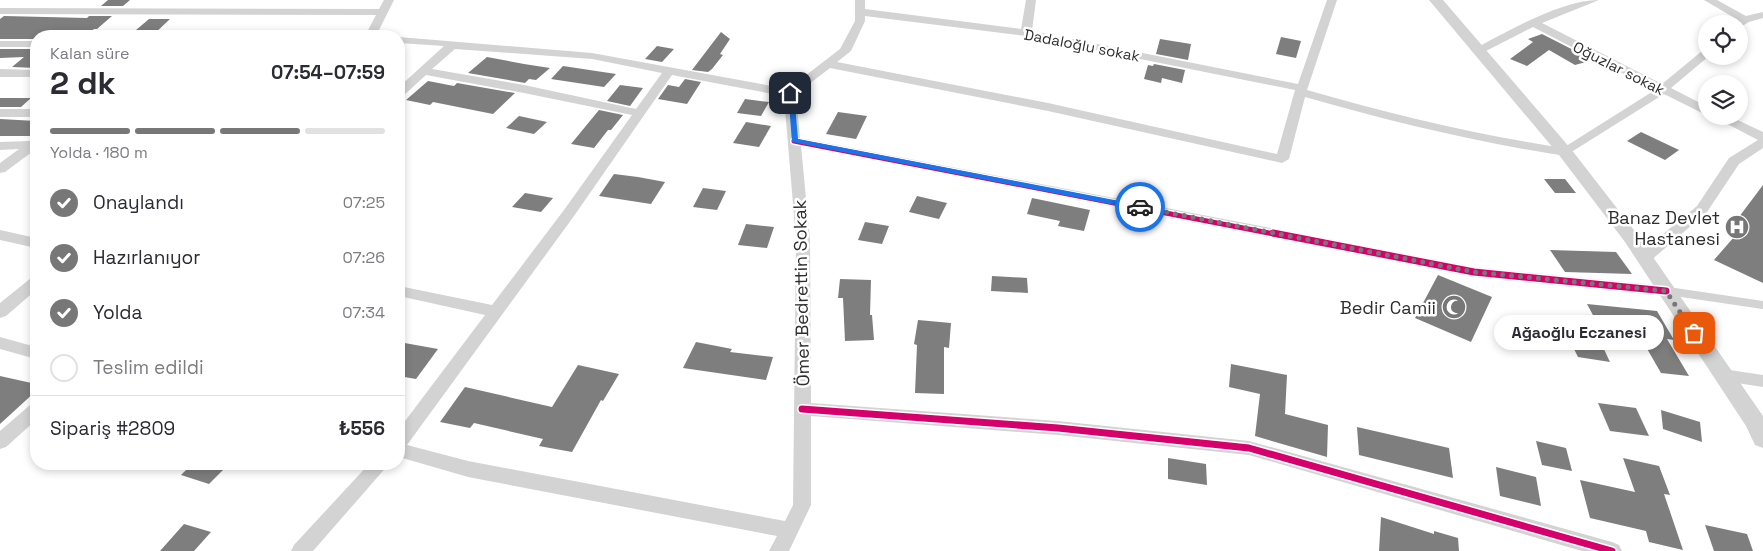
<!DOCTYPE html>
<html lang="tr">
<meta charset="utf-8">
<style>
body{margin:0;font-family:"Space Grotesk",sans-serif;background:#f2f2f3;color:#2b2b33;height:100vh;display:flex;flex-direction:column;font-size:19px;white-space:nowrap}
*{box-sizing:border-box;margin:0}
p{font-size:16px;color:#7c7c81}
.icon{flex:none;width:28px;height:28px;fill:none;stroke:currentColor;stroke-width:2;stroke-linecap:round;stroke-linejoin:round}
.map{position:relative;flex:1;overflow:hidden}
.side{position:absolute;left:30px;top:30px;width:375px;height:440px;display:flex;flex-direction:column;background:#fff;border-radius:20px;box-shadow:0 2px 8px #0003}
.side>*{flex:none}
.buttons{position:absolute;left:1698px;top:15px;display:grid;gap:10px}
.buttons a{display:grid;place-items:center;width:50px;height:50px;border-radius:50%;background:#fff;box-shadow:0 2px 8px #0003;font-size:25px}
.pin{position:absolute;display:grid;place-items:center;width:42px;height:42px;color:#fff;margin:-21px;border-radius:10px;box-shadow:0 2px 8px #0006}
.courier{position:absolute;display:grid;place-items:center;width:50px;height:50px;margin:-25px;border:4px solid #1a73e8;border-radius:50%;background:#fff;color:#222;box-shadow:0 1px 6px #0007}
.bubble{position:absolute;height:35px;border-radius:18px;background:#fff;box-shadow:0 2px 8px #0003;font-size:16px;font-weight:600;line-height:35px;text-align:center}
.head em{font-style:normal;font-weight:600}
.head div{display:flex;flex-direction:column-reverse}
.head{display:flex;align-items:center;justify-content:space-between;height:85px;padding:0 20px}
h1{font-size:32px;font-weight:600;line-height:38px}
.bar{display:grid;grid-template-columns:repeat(4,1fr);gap:8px 5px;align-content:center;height:60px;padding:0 20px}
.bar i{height:6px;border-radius:4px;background:#e1e1e2}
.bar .current{background:#777}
.bar p{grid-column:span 4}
.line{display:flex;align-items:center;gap:12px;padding:0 20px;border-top:1px solid #e1e1e2}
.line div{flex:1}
ol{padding:0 20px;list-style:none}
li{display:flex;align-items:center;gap:15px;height:55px}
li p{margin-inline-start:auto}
li .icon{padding:5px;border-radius:50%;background:#777;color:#fff;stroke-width:4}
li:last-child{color:#7c7c81}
li i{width:28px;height:28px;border:2px solid #e1e1e2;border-radius:50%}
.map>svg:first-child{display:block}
</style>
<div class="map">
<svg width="1763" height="551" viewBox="0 0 1763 551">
<rect width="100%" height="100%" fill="#fff"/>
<g fill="#7e7e7e">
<polygon points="108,0 130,0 123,6 101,6"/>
<polygon points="4,16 87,18 89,16 112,16 97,29 94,29 85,36 36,36 36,39 0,39 0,19"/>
<polygon points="149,19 170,19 152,36 129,36"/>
<polygon points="721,32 730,39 720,54 723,55 712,69 708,72 692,70"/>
<polygon points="1542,34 1593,60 1575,65 1549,50 1527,66 1510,59 1533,42 1528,39"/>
<polygon points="1281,37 1301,41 1296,58 1276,54"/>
<polygon points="1160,39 1191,44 1188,60 1156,54"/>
<polygon points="657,46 674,49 662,62 645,59"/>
<polygon points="0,49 36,49 36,68 12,67 24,57 0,58"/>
<polygon points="487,57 524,64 550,68 536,80 529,79 525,83 468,73"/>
<polygon points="1154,64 1185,70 1182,83 1162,78 1161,83 1144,79 1148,65 1153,66"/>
<polygon points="563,66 616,74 604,87 551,79"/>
<polygon points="685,79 701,82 687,104 658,99 668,85 679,87"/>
<polygon points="428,81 454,86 457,83 515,93 493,114 433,102 430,105 406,100"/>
<polygon points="620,85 643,88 630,106 607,101"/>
<polygon points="0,98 31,98 21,107 0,107"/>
<polygon points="745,99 769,102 761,116 737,113"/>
<polygon points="599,110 623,115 611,130 608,130 594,148 571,144"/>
<polygon points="838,112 867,116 856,139 826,134"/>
<polygon points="519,116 547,122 534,134 506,128"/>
<polygon points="0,119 36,121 36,136 0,136"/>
<polygon points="746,122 771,126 759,147 733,143"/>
<polygon points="1641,132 1679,150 1665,160 1627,141"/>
<polygon points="614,174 638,177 665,182 651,204 599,196"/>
<polygon points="1544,179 1565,179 1576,193 1555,193"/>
<polygon points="1763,185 1763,283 1714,260 1734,237 1727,233"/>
<polygon points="703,188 726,191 717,210 693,207"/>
<polygon points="525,193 553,198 541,212 512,207"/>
<polygon points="917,196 947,203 939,219 909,212"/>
<polygon points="1032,198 1090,210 1084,231 1058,226 1060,221 1027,214"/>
<polygon points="865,222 889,226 882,244 858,240"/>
<polygon points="746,224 774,227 767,248 738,245"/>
<polygon points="1550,250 1616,252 1632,274 1565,272"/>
<polygon points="1438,275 1492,297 1471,342 1415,318"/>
<polygon points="992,276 1027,278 1028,293 991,291"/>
<polygon points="840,279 871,280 870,315 872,315 874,340 845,341 843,298 838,298"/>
<polygon points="1587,304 1657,311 1674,340 1667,339 1689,376 1661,373 1638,333 1601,330"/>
<polygon points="918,320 951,323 949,348 944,347 944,394 915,393 917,345 914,344"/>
<polygon points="1570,341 1602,345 1610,362 1578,357"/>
<polygon points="399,342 438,349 416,379 399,376"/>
<polygon points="696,342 732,349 730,352 773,357 766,380 683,368"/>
<polygon points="1231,364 1287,375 1285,414 1328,425 1327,457 1255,436 1260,394 1229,387"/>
<polygon points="578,365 619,374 603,401 601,400 572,452 539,446 543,439 474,423 470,428 440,422 465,387 552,407"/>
<polygon points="0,376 36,384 36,391 0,424"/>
<polygon points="1598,403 1636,408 1649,436 1610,431"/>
<polygon points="1661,410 1700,422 1702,442 1663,429"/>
<polygon points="1357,427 1449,448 1453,478 1359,455"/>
<polygon points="1536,441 1566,448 1572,471 1542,465"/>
<polygon points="1168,458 1206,464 1207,485 1168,479"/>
<polygon points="1623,458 1659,466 1670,495 1664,494 1683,550 1649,542 1646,531 1590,518 1580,480 1635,492"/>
<polygon points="192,464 229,464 209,484 181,475"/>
<polygon points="1496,467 1536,477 1541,506 1500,496"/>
<polygon points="1381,517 1434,534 1434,531 1458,538 1459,551 1379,551"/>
<polygon points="184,524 211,532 194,551 160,551"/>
<polygon points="1705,525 1747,534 1753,551 1714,551"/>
</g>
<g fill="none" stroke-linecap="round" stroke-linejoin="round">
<polyline stroke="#d3d3d3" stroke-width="8" points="1668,291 1763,305"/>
<g fill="#d3d3d3" fill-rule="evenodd">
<polygon points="384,0 394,0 376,36 365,36 376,15 0,14 0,8 379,9"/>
<path d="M855 0H865V9L1021 29 1026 0H1036L1032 31 1298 84 1327 0H1337L1307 90C1393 115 1474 134 1563 148L1655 90 1533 27 1482 53H1474L1472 51 1474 49C1509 31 1561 0 1599 0L1542 23 1662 84 1702 51 1706 50V56H1709L1671 88 1706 106V115L1664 94 1565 156C1476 142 1392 122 1305 97L1289 159 1282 163 1048 111 830 68 796 94 800 138 1474 267 1666 286 1671 287 1674 291 1671 295 1666 296 1474 277 801 146 810 240 811 403 1058 421 1249 441 1612 542 1619 545 1622 551H1582L1249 455 1058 435 811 416V505L789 551H769L777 536 468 477 399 457V429L485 315 399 296V286L492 305 564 210 632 115 524 93 426 75 403 96 399 97V87L444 46 399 43V37L592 53 788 89 840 49 855 21ZM865 16 1026 36 1295 90 1277 154 1048 103 837 62 851 51 865 21ZM455 49 592 59 662 73 636 109 524 85 432 69ZM672 75 784 96 796 240 793 505 785 521 468 461 407 445 574 216Z"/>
<polygon points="1704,0 1717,0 1746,16 1763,12 1763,18 1749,22 1739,28 1739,24 1734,24 1738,20"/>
<rect x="0" y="41" width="36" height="6"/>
<polygon points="0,69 36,70 36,77 0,77"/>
<rect x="0" y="109" width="36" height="8"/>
<polygon points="1712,116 1729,116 1763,132 1763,148 1739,164 1707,212 1649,262 1639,262 1637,258 1639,254 1697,206 1729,158 1758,140"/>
<polygon points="36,139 36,149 5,172 0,173 0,163 19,149 0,150 0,142 30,141"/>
<polygon points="0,230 36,238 36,248 0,240"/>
<polygon points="36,277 36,290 6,316 0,318 0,303 31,278"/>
<polygon points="0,337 36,347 36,359 0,349"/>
<polygon points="1723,369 1763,375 1763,387 1717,380 1715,375 1717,370"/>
<polygon points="36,403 36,420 6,447 0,449 0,431 30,405"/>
<polygon points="369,464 389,464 313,551 291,551 294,545"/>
</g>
<polygon fill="#d3d3d3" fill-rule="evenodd" points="1429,0 1443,0 1571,149 1637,234 1763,416 1763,448 1755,445 1746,426 1625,242 1559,155"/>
<g stroke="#fff" stroke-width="8">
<polyline id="cycleway-far1" points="794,141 1279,235"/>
</g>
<g stroke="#fff" stroke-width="10">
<g id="cycleway">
<polyline points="1273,233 1474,272 1666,291"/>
<polyline points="802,409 1058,428 1249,448 1612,551"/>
</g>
</g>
<use href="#cycleway-far1" stroke="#d6006c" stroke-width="5"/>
<use href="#cycleway" stroke="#d6006c" stroke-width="7"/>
</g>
<polygon fill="#1a73e8" points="788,91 794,93 798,139 1140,205 1143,207 1140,210 792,142"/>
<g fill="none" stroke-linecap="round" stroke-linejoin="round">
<polyline stroke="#777" stroke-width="5" stroke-dasharray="0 9" points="1140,207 1474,272 1666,291 1694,333"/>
</g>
<defs>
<g id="hospital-disc" transform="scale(1.25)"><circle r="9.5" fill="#777" stroke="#fff"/><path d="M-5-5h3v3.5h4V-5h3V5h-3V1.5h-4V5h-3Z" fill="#fff"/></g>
<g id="mosque-disc" transform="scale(1.25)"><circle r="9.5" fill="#777" stroke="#fff"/><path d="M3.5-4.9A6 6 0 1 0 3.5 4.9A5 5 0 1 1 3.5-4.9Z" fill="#fff"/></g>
</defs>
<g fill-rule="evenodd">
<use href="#hospital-disc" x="1737" y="227"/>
<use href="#mosque-disc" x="1454" y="307"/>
</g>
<g text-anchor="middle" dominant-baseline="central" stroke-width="5" stroke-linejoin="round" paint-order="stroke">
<g font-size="15" fill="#2e2e2e" stroke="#fff">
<text transform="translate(1082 45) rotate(11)">Dadaloğlu sokak</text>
<text transform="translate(1619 68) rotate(27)">Oğuzlar sokak</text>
</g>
<g font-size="18" fill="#2e2e2e" stroke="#fff" text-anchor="end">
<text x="1720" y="217">Banaz Devlet<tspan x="1720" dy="21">Hastanesi</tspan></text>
<text x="1436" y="307">Bedir Camii</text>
</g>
<g font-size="18" fill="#2e2e2e" stroke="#fff">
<text transform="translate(801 293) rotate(-91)">Ömer Bedrettin Sokak</text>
</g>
</g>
</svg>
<div class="buttons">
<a><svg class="icon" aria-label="locate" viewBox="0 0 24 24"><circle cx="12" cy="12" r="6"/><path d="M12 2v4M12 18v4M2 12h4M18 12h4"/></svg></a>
<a><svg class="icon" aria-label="layers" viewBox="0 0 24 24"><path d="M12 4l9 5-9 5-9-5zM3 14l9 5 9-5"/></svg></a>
</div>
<div class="pin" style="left:1694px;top:333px;background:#ea580c"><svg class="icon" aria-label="bag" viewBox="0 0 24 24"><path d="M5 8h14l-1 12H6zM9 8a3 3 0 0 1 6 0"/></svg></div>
<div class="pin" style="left:790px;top:93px;background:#1f2937"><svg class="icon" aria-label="home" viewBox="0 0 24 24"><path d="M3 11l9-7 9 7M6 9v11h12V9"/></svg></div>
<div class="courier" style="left:1140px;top:207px"><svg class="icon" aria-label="car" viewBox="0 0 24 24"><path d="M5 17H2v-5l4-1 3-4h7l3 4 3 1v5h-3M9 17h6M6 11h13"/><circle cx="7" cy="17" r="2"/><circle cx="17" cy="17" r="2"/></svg></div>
<div class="bubble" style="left:1494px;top:315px;width:170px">Ağaoğlu Eczanesi</div>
<section class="side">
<div class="head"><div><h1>2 dk</h1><p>Kalan süre</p></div><em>07:54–07:59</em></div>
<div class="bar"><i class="current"></i><i class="current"></i><i class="current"></i><i></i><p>Yolda · 180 m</p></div>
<ol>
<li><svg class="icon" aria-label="check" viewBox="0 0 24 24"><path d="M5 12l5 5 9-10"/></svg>Onaylandı<p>07:25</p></li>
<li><svg class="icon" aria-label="check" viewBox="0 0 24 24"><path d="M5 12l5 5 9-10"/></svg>Hazırlanıyor<p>07:26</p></li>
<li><svg class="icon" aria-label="check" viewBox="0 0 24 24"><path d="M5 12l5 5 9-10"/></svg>Yolda<p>07:34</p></li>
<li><i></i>Teslim edildi</li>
</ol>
<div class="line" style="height:65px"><div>Sipariş #2809</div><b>₺556</b></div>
</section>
</div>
